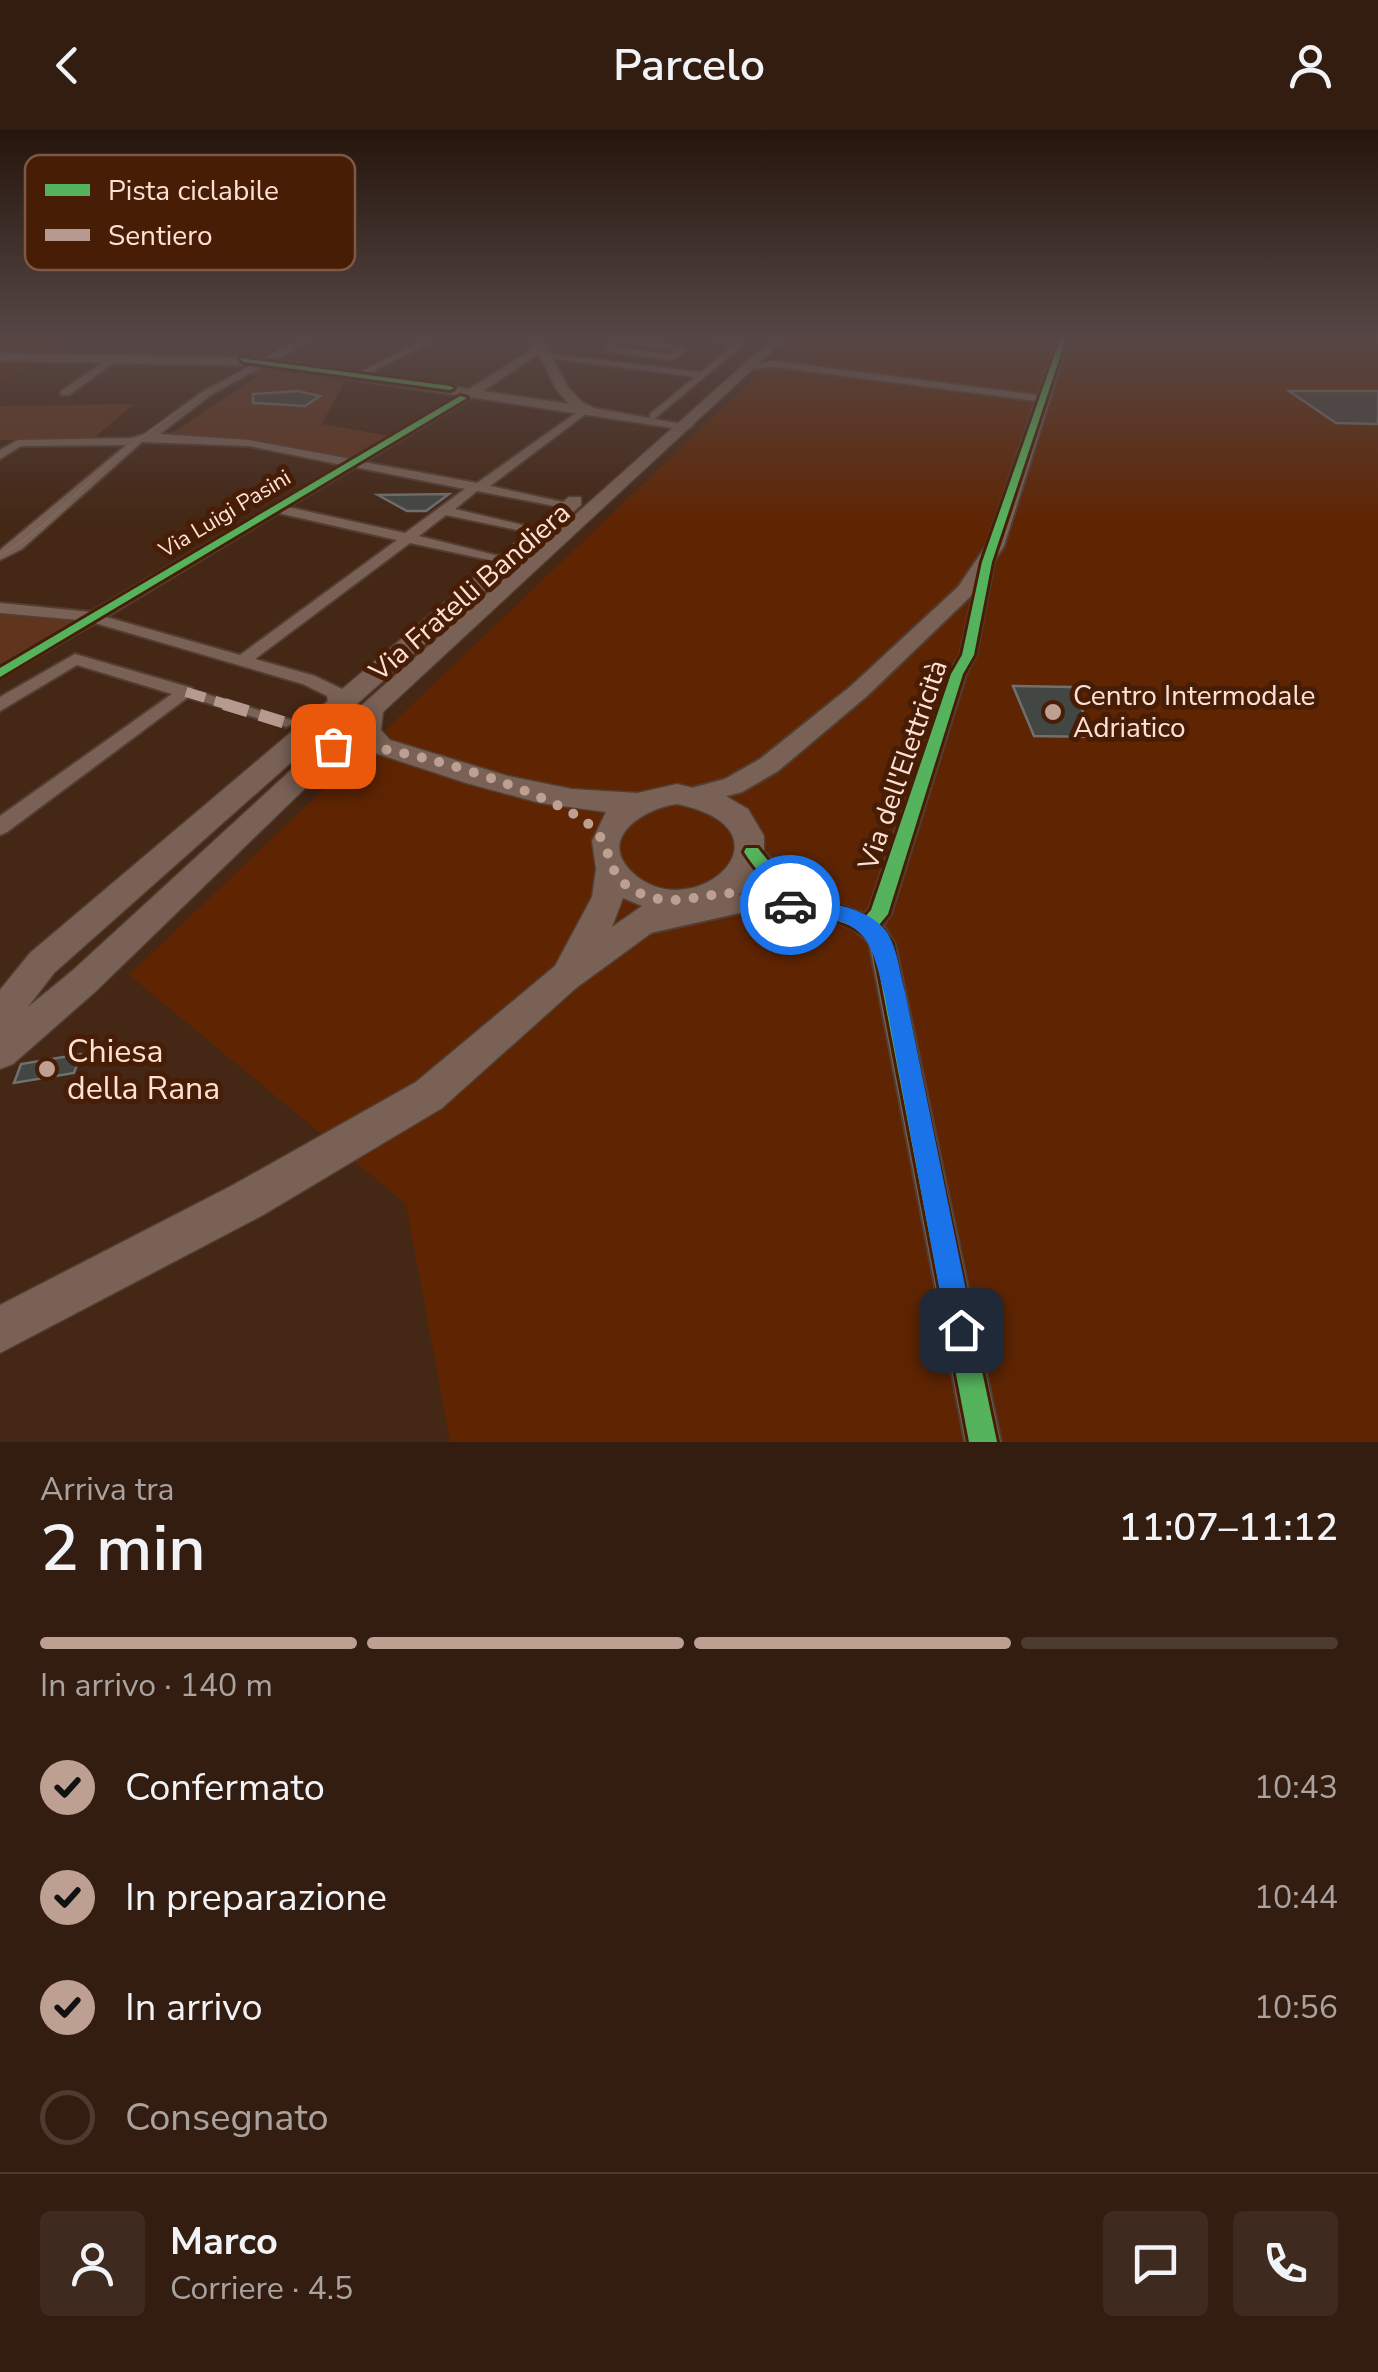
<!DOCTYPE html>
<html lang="it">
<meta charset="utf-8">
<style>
body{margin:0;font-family:"Nunito Sans",sans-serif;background:#3e2a1e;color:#f1f3f6;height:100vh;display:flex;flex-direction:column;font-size:38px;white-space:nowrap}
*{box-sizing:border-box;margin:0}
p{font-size:32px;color:#a9a29f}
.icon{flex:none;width:55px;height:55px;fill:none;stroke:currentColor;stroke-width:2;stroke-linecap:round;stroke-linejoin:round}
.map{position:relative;height:1312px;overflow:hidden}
.side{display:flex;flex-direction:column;background:#331d10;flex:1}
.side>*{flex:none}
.pin{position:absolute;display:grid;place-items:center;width:85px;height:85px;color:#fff;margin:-42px;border-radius:20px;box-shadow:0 5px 15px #0006}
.courier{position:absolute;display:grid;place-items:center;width:100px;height:100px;margin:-50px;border:8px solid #1a73e8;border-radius:50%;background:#fff;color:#222;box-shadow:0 2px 12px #0007}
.overview em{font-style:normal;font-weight:600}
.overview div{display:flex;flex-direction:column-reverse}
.overview{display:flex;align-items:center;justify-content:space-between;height:170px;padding:0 40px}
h1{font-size:65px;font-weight:600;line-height:75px}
.bar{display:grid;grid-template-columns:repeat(4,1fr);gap:15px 10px;align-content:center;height:120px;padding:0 40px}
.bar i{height:12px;border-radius:8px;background:#4e3b30}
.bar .current{background:#bda091}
.bar p{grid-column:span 4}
.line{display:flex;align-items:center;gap:25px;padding:0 40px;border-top:2px solid #4e3b30}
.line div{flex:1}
.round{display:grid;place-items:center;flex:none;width:105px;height:105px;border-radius:10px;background:#3e2a1e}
ol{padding:0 40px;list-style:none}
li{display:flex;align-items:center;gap:30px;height:110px}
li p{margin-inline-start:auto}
li .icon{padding:10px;border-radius:50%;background:#bda091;color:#111;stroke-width:4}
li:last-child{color:#a9a29f}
li i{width:55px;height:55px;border:5px solid #4e3b30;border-radius:50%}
header{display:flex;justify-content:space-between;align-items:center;height:130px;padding:0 40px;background:#331d10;font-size:45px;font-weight:600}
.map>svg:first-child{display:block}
</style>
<header><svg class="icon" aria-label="back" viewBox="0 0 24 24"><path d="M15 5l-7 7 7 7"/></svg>Parcelo<svg class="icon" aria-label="person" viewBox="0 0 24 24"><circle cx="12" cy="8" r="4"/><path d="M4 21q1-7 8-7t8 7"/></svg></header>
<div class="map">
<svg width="1378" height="1312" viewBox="0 0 1378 1312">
<rect width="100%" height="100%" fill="#442715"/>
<g fill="#5f2503">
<polygon points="0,209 73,209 0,254"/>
<polygon points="795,209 1378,209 1378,1312 450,1312 406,1074 129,845"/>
</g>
<g fill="#61341d">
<polygon points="270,236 267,239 345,251 322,294 390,306 351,330 230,308 171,304 256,247 251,242"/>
<polygon points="134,274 94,308 0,310 0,276"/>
<polygon points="0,483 82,492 0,539"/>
</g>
<g fill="#434744" stroke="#6f716f" stroke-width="2.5">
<polygon points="298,261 320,266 305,276 253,273 253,264"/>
<polygon points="1289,261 1378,261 1378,294 1336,293"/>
<polygon points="449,364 426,381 407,381 378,365"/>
<polygon points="1013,556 1071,557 1095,607 1034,606"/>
<polygon points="81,924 74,943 14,953 21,934"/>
</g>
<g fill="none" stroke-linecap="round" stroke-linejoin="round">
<g stroke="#523e32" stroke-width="4">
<polygon id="pedestrian" points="186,558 291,590 293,593 286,597 181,565 179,562"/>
</g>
<g stroke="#523e32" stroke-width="4">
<g id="minor">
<path d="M303 209H313L211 265 160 304 249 310 351 329 473 259 477 264 364 332 477 353 583 278 587 279V283L490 356 577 375 570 379 477 361 455 379 548 401 541 405 446 385 419 406 515 430 508 434 410 413 255 529 315 546 342 559 345 578 342 582H330L327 566 303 554 95 493 0 548V536L78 490 0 483V473L91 482 342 335 249 316 142 312 22 419 0 430V420L126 315 21 316 0 329V320L18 310 131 308 145 304 203 261ZM355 337 465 359 405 403 288 377ZM278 383 397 410 240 525 106 487Z"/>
<polygon points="425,209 433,211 364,246 356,244"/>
<path d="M617 209H660L658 212 689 218 672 230 605 221V217ZM623 213 676 220 670 224 616 217Z"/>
<polygon points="699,209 750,209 654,289 650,288 650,284 695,247 543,227 548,224 701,242 733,215"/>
<polygon points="114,225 122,227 69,265 61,265 61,261"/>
<polygon points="774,231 1045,266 1050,269 1045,272 774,237 749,239 744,236"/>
<path d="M987 428 994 432 976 525 966 544 891 784 883 795 895 814 1001 1312H965L869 812 853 799 793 774 790 781 782 784 744 782 646 804 638 802 634 795 638 788 646 786 744 764 782 766 744 728 741 722 744 716C763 711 773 734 787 745 810 765 836 773 864 784L869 779 948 544 960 525 980 432Z"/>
<polygon points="75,524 192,558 195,562 7,702 0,705 0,686 172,564 77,535 0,581 0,567"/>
</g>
</g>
<g stroke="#523e32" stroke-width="4">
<g id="tertiary">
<path d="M532 209H542L568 257 582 272 594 278 693 296 686 300 266 236 0 231V223L266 228 469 259 528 222ZM539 224 556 259 569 274 483 261Z"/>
<polygon points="1057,209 1069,209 1004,416 972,465 867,566 778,641 742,662 697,674 688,671 684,665 688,659 725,649 760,629 851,556 958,457 986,416"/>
</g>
</g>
<g stroke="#523e32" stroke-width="3">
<path id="secondary" d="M772 209H785L383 582 381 600 390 610 508 646 572 659 637 663 677 654 724 665 748 679 764 706V726L751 754 733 770 696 783 680 782 576 858 442 978 263 1085 0 1223V1175L233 1055 416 952 555 836 592 767 596 739 592 711 606 682 540 673 466 653 372 622 359 606 96 861 13 934 0 939V860L30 823 569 367H581V375L54 843 28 877 72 841 362 575ZM677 674C802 700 694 799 633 743 595 708 645 678 677 674ZM623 768 642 776 612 797Z"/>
</g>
<use href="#pedestrian" fill="#796155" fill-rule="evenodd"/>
<use href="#minor" fill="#796155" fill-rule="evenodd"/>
<use href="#tertiary" fill="#796155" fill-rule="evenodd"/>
<use href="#secondary" fill="#796155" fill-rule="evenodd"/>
<path stroke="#7e685b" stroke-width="2.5" d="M0 425C44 402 75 362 112 331 170 282 235 244 301 209"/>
<polyline stroke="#b69a8f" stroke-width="10" stroke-dasharray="20 10" stroke-linecap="butt" points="186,562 232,576"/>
<polyline stroke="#b69a8f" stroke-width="12" stroke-dasharray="25 12" stroke-linecap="butt" points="224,574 286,593"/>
<g stroke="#471d06" stroke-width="6">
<g id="cycleway">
<path d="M1060 209H1066L992 432 974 525 963 544 888 784 879 795 892 814 997 1312H969L874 815C859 793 833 791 811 781 783 769 760 747 744 722L746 718H758C791 762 818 767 865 787L871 780 951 544 962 525 982 432Z"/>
<polygon points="240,228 450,256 454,258 450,260 243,232"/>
<polygon points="460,266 467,268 0,547 0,538"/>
</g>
</g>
<use href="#cycleway" fill="#56b35d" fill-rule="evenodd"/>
</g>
<linearGradient id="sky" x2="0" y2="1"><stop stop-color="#25150c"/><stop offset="0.53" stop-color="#564746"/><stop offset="1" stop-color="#564746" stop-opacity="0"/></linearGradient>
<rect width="1378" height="392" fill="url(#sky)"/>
<path fill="#1a73e8" d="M790 768C819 770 867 776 886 801 897 816 900 844 905 862L974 1200 970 1209 961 1213 951 1209 947 1200 884 862C872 815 869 794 816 785 805 783 794 783 783 780V770Z"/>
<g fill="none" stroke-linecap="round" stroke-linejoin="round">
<path stroke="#bda091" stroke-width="10" stroke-dasharray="0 18" d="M333 616C383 608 556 662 593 698 617 722 601 750 647 766 681 778 712 759 745 764 761 766 774 775 790 775"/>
</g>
<g fill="#bda091" stroke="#471d06" stroke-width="4">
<circle cx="1053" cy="582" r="10"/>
<circle cx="47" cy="939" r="10"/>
</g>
<g text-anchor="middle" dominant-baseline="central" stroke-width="10" stroke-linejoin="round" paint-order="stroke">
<g font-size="22" fill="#fee1d4" stroke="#471d06">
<text transform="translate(225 384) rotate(-31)">Via Luigi Pasini</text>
</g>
<g font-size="28" fill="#fee1d4" stroke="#471d06">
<text transform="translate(470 462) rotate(-41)">Via Fratelli Bandiera</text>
<text transform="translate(903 635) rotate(-71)">Via dell'Elettricità</text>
</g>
<g font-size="28" fill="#fee1d4" stroke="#471d06" text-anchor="start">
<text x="1073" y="566">Centro Intermodale<tspan x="1073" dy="32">Adriatico</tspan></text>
</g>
<g font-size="32" fill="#fee1d4" stroke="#471d06" text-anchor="start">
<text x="67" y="921">Chiesa<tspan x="67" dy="37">della Rana</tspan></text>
</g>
</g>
<rect x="25" y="25" width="330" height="115" rx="15" fill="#471d06" stroke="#7e5844" stroke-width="2.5"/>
<rect x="45" y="54" width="45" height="12" fill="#56b35d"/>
<rect x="45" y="99" width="45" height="12" fill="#b69a8f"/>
<g font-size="28" fill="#fee1d4">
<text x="108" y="70">Pista ciclabile</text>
<text x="108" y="115">Sentiero</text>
</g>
</svg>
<div class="pin" style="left:333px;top:616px;background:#ea580c"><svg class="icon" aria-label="bag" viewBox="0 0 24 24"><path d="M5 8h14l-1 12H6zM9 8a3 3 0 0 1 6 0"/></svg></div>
<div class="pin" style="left:961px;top:1200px;background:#1f2937"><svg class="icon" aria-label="home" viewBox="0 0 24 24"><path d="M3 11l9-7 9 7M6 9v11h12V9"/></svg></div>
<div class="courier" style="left:790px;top:775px"><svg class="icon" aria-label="car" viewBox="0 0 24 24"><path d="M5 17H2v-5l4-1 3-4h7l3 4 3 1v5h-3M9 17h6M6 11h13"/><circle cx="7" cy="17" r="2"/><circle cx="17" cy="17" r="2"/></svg></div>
</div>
<section class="side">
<div class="overview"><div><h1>2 min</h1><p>Arriva tra</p></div><em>11:07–11:12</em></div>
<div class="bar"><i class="current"></i><i class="current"></i><i class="current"></i><i></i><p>In arrivo · 140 m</p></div>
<ol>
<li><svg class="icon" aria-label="check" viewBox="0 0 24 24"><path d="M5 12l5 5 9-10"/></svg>Confermato<p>10:43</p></li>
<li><svg class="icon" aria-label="check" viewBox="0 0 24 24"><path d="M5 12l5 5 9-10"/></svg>In preparazione<p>10:44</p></li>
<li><svg class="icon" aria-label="check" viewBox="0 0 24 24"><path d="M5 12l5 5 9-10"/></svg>In arrivo<p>10:56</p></li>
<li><i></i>Consegnato</li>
</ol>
<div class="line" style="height:180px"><a class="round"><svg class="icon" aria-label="person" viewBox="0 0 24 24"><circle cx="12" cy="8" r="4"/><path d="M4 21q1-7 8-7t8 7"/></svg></a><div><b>Marco</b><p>Corriere · 4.5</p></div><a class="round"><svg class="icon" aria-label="chat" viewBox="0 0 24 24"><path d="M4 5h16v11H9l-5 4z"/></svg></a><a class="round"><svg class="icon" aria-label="phone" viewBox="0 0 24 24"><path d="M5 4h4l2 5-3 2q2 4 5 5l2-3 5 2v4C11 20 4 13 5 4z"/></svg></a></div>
</section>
